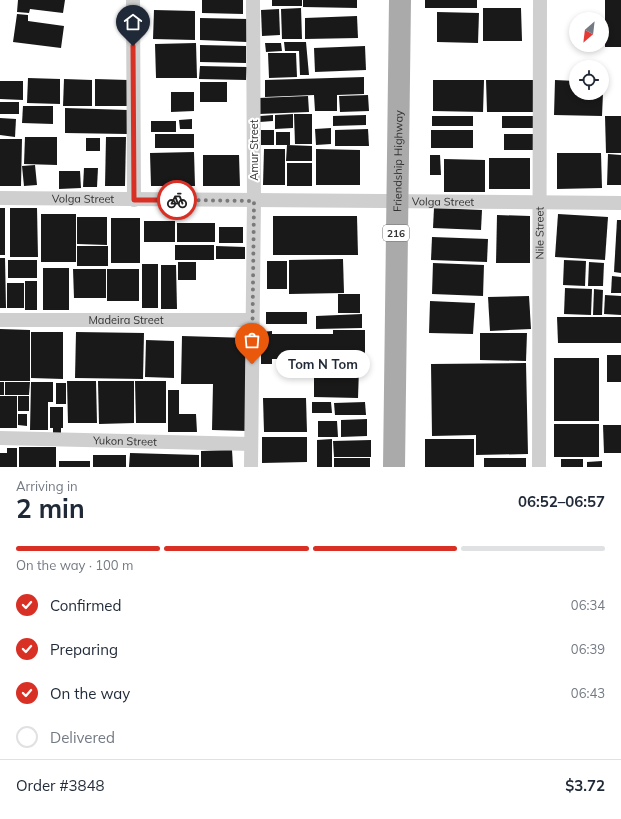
<!DOCTYPE html>
<meta charset="utf-8">
<style>
body{margin:0;font-family:Mulish,sans-serif;background:#f2f2f3;color:#1f2937;height:100vh;display:flex;flex-direction:column;font-size:15px;white-space:nowrap}
*{box-sizing:border-box;margin:0}
p{font-size:13px;color:#747a83}
.icon{flex:none;width:22px;height:22px;fill:none;stroke:currentColor;stroke-width:2;stroke-linecap:round;stroke-linejoin:round}
.map{position:relative;height:467px;overflow:hidden}
.panel{display:flex;flex-direction:column;background:#fff;flex:1}
.panel>*{flex:none}
.needle{width:26px;rotate:208deg}
.buttons{position:absolute;left:569px;top:12px;display:grid;gap:8px}
.buttons a{display:grid;place-items:center;width:40px;height:40px;border-radius:50%;background:#fff;box-shadow:0 2px 6px #0003;font-size:20px}
.pin{position:absolute;display:grid;place-items:center;width:34px;height:34px;color:#fff;margin:-41px -17px;border-radius:50% 50% 50% 0;rotate:-45deg;box-shadow:0 0 4px #0007}
.pin .icon{rotate:45deg}
.courier{position:absolute;display:grid;place-items:center;width:40px;height:40px;margin:-20px;border:3px solid #d93025;border-radius:50%;background:#fff;color:#222;box-shadow:0 1px 5px #0007}
.bubble{position:absolute;height:28px;border-radius:14px;background:#fff;box-shadow:0 2px 6px #0003;font-size:13px;font-weight:700;line-height:28px;text-align:center}
.summary em{font-style:normal;font-weight:700}
.summary div{display:flex;flex-direction:column-reverse}
.summary{display:flex;align-items:center;justify-content:space-between;height:68px;padding:0 16px}
h1{font-size:26px;font-weight:700;line-height:30px}
.bar{display:grid;grid-template-columns:repeat(4,1fr);gap:6px 4px;align-content:center;height:48px;padding:0 16px}
.bar i{height:5px;border-radius:3px;background:#e0e1e3}
.bar .current{background:#d93025}
.bar p{grid-column:span 4}
.line{display:flex;align-items:center;gap:10px;padding:0 16px;border-top:1px solid #e0e1e3}
.line div{flex:1}
ol{padding:0 16px;list-style:none}
li{display:flex;align-items:center;gap:12px;height:44px}
li p{margin-inline-start:auto}
li .icon{padding:4px;border-radius:50%;background:#d93025;color:#fff;stroke-width:4}
li:last-child{color:#747a83}
li i{width:22px;height:22px;border:2px solid #e0e1e3;border-radius:50%}
.map>svg:first-child{display:block}
</style>
<div class="map">
<svg width="621" height="467" viewBox="0 0 621 467">
<rect width="100%" height="100%" fill="#fff"/>
<g fill="#191919">
<polygon points="18,0 65,0 63,13 30,9 29,13 17,12"/>
<polygon points="202,0 243,0 243,14 202,13"/>
<rect x="272" y="0" width="30" height="6"/>
<polygon points="303,0 357,0 357,8 303,7"/>
<rect x="425" y="0" width="52" height="8"/>
<rect x="605" y="0" width="16" height="47"/>
<polygon points="301,8 302,39 282,39 281,9"/>
<polygon points="483,8 521,8 522,41 483,41"/>
<polygon points="279,9 280,35 262,36 261,10"/>
<polygon points="154,10 195,11 195,40 153,39"/>
<polygon points="437,12 479,13 478,43 437,42"/>
<polygon points="17,14 28,15 28,21 64,26 61,48 13,42"/>
<polygon points="357,16 358,38 305,39 305,18"/>
<polygon points="200,18 248,19 247,42 200,40"/>
<polygon points="284,42 306,42 309,75 300,75 299,51 285,51"/>
<polygon points="196,43 197,78 156,78 155,44"/>
<polygon points="265,43 281,43 282,51 266,52"/>
<polygon points="200,45 246,46 246,63 200,62"/>
<polygon points="365,46 366,70 315,72 314,48"/>
<polygon points="268,53 296,53 297,77 269,78"/>
<polygon points="200,66 247,67 246,80 199,79"/>
<polygon points="364,77 364,94 337,95 337,111 315,111 314,95 265,97 265,80"/>
<polygon points="28,78 60,79 60,104 27,103"/>
<polygon points="64,79 92,80 92,106 63,106"/>
<polygon points="95,79 128,80 128,106 95,106"/>
<polygon points="433,80 484,80 483,112 433,111"/>
<polygon points="486,80 534,80 535,112 487,112"/>
<polygon points="555,80 576,81 576,93 603,93 602,116 554,115"/>
<polygon points="0,81 23,81 23,100 0,99"/>
<rect x="200" y="82" width="27" height="20"/>
<polygon points="171,92 194,92 194,111 171,112"/>
<polygon points="368,95 369,111 340,112 339,96"/>
<polygon points="308,96 309,112 259,114 258,98"/>
<rect x="0" y="102" width="19" height="12"/>
<polygon points="23,106 53,106 53,124 22,123"/>
<polygon points="65,108 128,110 127,134 65,133"/>
<polygon points="293,114 293,128 275,129 275,115"/>
<polygon points="294,114 312,114 312,144 295,144"/>
<polygon points="273,115 273,121 260,122 260,116"/>
<polygon points="366,115 366,125 333,126 333,116"/>
<rect x="432" y="116" width="41" height="10"/>
<rect x="502" y="116" width="32" height="12"/>
<polygon points="605,116 621,116 621,153 606,153"/>
<polygon points="0,118 16,119 15,137 0,135"/>
<polygon points="192,119 192,129 180,129 179,120"/>
<rect x="151" y="121" width="25" height="11"/>
<polygon points="331,128 331,144 316,145 315,129"/>
<polygon points="368,129 369,146 335,146 335,130"/>
<rect x="261" y="130" width="13" height="15"/>
<rect x="431" y="130" width="42" height="18"/>
<rect x="276" y="132" width="14" height="13"/>
<rect x="155" y="134" width="39" height="14"/>
<rect x="504" y="134" width="31" height="16"/>
<polygon points="25,137 57,137 57,165 24,164"/>
<polygon points="106,137 126,137 125,186 105,186"/>
<rect x="86" y="138" width="14" height="13"/>
<polygon points="0,139 22,139 21,186 0,186"/>
<polygon points="287,145 312,146 312,161 286,161"/>
<polygon points="264,149 285,149 285,185 263,185"/>
<polygon points="316,149 360,150 360,185 316,185"/>
<polygon points="194,152 195,186 151,186 150,153"/>
<polygon points="557,153 601,153 602,188 557,189"/>
<polygon points="608,154 621,155 621,185 607,185"/>
<polygon points="203,155 239,155 240,186 203,186"/>
<polygon points="430,155 440,155 441,175 430,175"/>
<rect x="489" y="158" width="41" height="31"/>
<polygon points="444,159 485,160 485,192 444,192"/>
<rect x="287" y="163" width="25" height="23"/>
<polygon points="35,165 37,185 24,186 22,166"/>
<polygon points="84,168 98,168 97,187 83,187"/>
<polygon points="59,171 80,171 81,188 59,189"/>
<rect x="0" y="208" width="5" height="47"/>
<polygon points="10,208 37,208 38,257 10,257"/>
<polygon points="434,208 482,210 481,230 433,228"/>
<rect x="41" y="214" width="35" height="48"/>
<polygon points="558,214 608,217 605,260 555,257"/>
<polygon points="497,215 530,216 530,263 496,263"/>
<polygon points="273,216 357,216 358,255 273,255"/>
<polygon points="77,217 107,217 107,245 77,244"/>
<rect x="111" y="218" width="29" height="45"/>
<polygon points="617,220 621,220 621,273 614,272"/>
<rect x="144" y="221" width="31" height="21"/>
<rect x="177" y="223" width="38" height="19"/>
<rect x="219" y="227" width="24" height="16"/>
<polygon points="432,237 488,239 487,262 431,260"/>
<rect x="175" y="245" width="39" height="15"/>
<rect x="77" y="246" width="31" height="20"/>
<polygon points="216,246 245,247 245,259 216,259"/>
<polygon points="0,258 5,258 6,308 0,308"/>
<polygon points="343,259 344,293 289,294 289,260"/>
<rect x="8" y="260" width="29" height="18"/>
<polygon points="564,260 586,261 585,286 563,285"/>
<rect x="267" y="261" width="20" height="28"/>
<rect x="178" y="262" width="18" height="18"/>
<polygon points="589,262 604,263 603,286 588,286"/>
<polygon points="433,263 484,265 483,296 432,294"/>
<rect x="142" y="264" width="16" height="44"/>
<polygon points="161,265 176,265 177,309 161,309"/>
<rect x="43" y="268" width="26" height="42"/>
<polygon points="73,269 106,269 106,298 74,298"/>
<rect x="107" y="269" width="32" height="32"/>
<polygon points="612,276 621,277 621,293 611,293"/>
<rect x="25" y="281" width="12" height="29"/>
<rect x="7" y="283" width="17" height="25"/>
<polygon points="565,288 592,289 591,315 564,314"/>
<polygon points="594,289 603,290 602,315 593,315"/>
<rect x="338" y="294" width="22" height="19"/>
<polygon points="605,295 621,296 621,315 604,314"/>
<polygon points="529,296 531,329 490,331 488,297"/>
<polygon points="430,301 475,303 473,334 429,333"/>
<rect x="266" y="312" width="41" height="12"/>
<polygon points="362,314 362,328 316,329 316,316"/>
<polygon points="557,317 621,317 621,343 558,343"/>
<polygon points="0,329 30,330 30,381 0,381"/>
<polygon points="333,330 365,330 365,362 350,362 350,359 272,359 272,364 261,364 261,332 272,331 272,334 333,334"/>
<polygon points="31,332 63,332 63,379 31,378"/>
<polygon points="76,332 144,333 143,379 75,378"/>
<polygon points="480,333 527,333 526,361 480,360"/>
<polygon points="182,336 249,338 248,431 212,430 213,384 181,384"/>
<polygon points="146,340 174,341 174,378 145,377"/>
<rect x="607" y="355" width="14" height="27"/>
<rect x="554" y="358" width="45" height="63"/>
<polygon points="526,363 528,454 476,455 476,435 432,436 431,364"/>
<polygon points="314,368 359,369 358,398 314,397"/>
<polygon points="67,381 96,381 97,423 68,423"/>
<polygon points="98,381 134,381 134,423 99,424"/>
<polygon points="135,381 166,381 166,423 136,423"/>
<rect x="0" y="382" width="4" height="13"/>
<polygon points="5,382 30,382 29,395 5,395"/>
<polygon points="31,382 53,382 53,402 48,402 48,430 30,430"/>
<rect x="56" y="383" width="10" height="21"/>
<polygon points="168,390 179,390 179,414 196,414 197,432 168,432"/>
<rect x="0" y="396" width="17" height="32"/>
<rect x="18" y="396" width="11" height="15"/>
<polygon points="263,398 306,398 307,432 264,432"/>
<polygon points="312,402 331,402 332,413 312,413"/>
<polygon points="365,402 366,415 335,415 334,403"/>
<polygon points="50,407 63,407 63,428 61,428 61,433 53,433 53,428 50,428"/>
<polygon points="18,414 27,414 27,426 18,425"/>
<polygon points="367,419 367,436 341,437 341,420"/>
<polygon points="318,421 337,421 338,437 318,437"/>
<rect x="554" y="424" width="45" height="33"/>
<polygon points="603,425 621,425 621,453 604,453"/>
<polygon points="262,437 307,437 307,462 262,463"/>
<polygon points="332,439 332,467 317,467 317,440"/>
<rect x="425" y="439" width="49" height="28"/>
<polygon points="371,440 371,457 334,457 333,441"/>
<rect x="19" y="447" width="37" height="20"/>
<polygon points="7,448 17,448 17,467 0,467 0,453 7,453"/>
<polygon points="232,450 233,467 201,467 201,451"/>
<polygon points="130,453 199,455 199,467 129,467"/>
<rect x="93" y="455" width="33" height="12"/>
<rect x="334" y="458" width="36" height="9"/>
<rect x="484" y="458" width="42" height="9"/>
<rect x="561" y="459" width="22" height="8"/>
<rect x="59" y="461" width="31" height="6"/>
<polygon points="602,461 602,467 587,467 587,462"/>
</g>
<g fill="none" stroke-linecap="round" stroke-linejoin="round">
<g stroke="#cfcfcf" stroke-width="14">
<polyline points="133,0 134,200"/>
<path id="s1" d="M0 198 621 203"/>
<path id="s2" d="M0 320H252"/>
<path id="s3" d="M0 438 251 444"/>
<polyline points="251,467 254,201 253,0"/>
<path id="s4" d="M539 467 540 0"/>
</g>
<path stroke="#aaa" stroke-width="22" id="s5" d="M394 467 400 0"/>
</g>
<g fill="none" stroke-linecap="round" stroke-linejoin="round">
<polyline stroke="#7a7a7a" stroke-width="4" stroke-dasharray="0 7.2" points="177,200 254,201 252,364"/>
<polyline stroke="#d93025" stroke-width="5" points="133,46 134,200 177,200"/>
</g>
<g text-anchor="middle" dominant-baseline="central" stroke-width="4" stroke-linejoin="round" paint-order="stroke">
<rect fill="#fff" stroke="#707070" stroke-width="1" x="383" y="225" width="26" height="16" rx="3"/>
<g font-size="10" font-weight="bold" fill="#323232">
<text x="396" y="233">216</text>
</g>
<g font-size="11" fill="#323232" stroke="#fff">
<text transform="translate(254 150) rotate(-90)">Amur Street</text>
<text stroke="none"><textPath href="#s5" startOffset="306">Friendship Highway</textPath></text>
<text stroke="none"><textPath href="#s1" startOffset="83">Volga Street</textPath></text>
<text stroke="none"><textPath href="#s1" startOffset="443">Volga Street</textPath></text>
<text stroke="none"><textPath href="#s4" startOffset="234">Nile Street</textPath></text>
<text stroke="none"><textPath href="#s2" startOffset="126">Madeira Street</textPath></text>
<text stroke="none"><textPath href="#s3" startOffset="125">Yukon Street</textPath></text>
</g>
</g>
</svg>
<div class="buttons">
<a><svg class="needle" viewBox="-14 -14 28 28"><path d="M0-13l5 13h-10z" fill="#e53935"/><path d="M0 13l5-13h-10z" fill="#747a83"/></svg></a>
<a><svg class="icon" aria-label="locate" viewBox="0 0 24 24"><circle cx="12" cy="12" r="6"/><path d="M12 2v4M12 18v4M2 12h4M18 12h4"/></svg></a>
</div>
<div class="pin" style="left:252px;top:364px;background:#ea580c"><svg class="icon" aria-label="bag" viewBox="0 0 24 24"><path d="M5 8h14l-1 12H6zM9 8a3 3 0 0 1 6 0"/></svg></div>
<div class="pin" style="left:133px;top:46px;background:#1f2937"><svg class="icon" aria-label="home" viewBox="0 0 24 24"><path d="M3 11l9-7 9 7M6 9v11h12V9"/></svg></div>
<div class="courier" style="left:177px;top:200px"><svg class="icon" aria-label="bike" viewBox="0 0 24 24"><circle cx="6" cy="16" r="4"/><circle cx="18" cy="16" r="4"/><path d="M6 16l4-8h5l3 8M10 8l3 8H6M13 5h3"/></svg></div>
<div class="bubble" style="left:276px;top:350px;width:94px">Tom N Tom</div>
</div>
<section class="panel">
<div class="summary"><div><h1>2 min</h1><p>Arriving in</p></div><em>06:52–06:57</em></div>
<div class="bar"><i class="current"></i><i class="current"></i><i class="current"></i><i></i><p>On the way · 100 m</p></div>
<ol>
<li><svg class="icon" aria-label="check" viewBox="0 0 24 24"><path d="M5 12l5 5 9-10"/></svg>Confirmed<p>06:34</p></li>
<li><svg class="icon" aria-label="check" viewBox="0 0 24 24"><path d="M5 12l5 5 9-10"/></svg>Preparing<p>06:39</p></li>
<li><svg class="icon" aria-label="check" viewBox="0 0 24 24"><path d="M5 12l5 5 9-10"/></svg>On the way<p>06:43</p></li>
<li><i></i>Delivered</li>
</ol>
<div class="line" style="height:52px"><div>Order #3848</div><b>$3.72</b></div>
</section>
